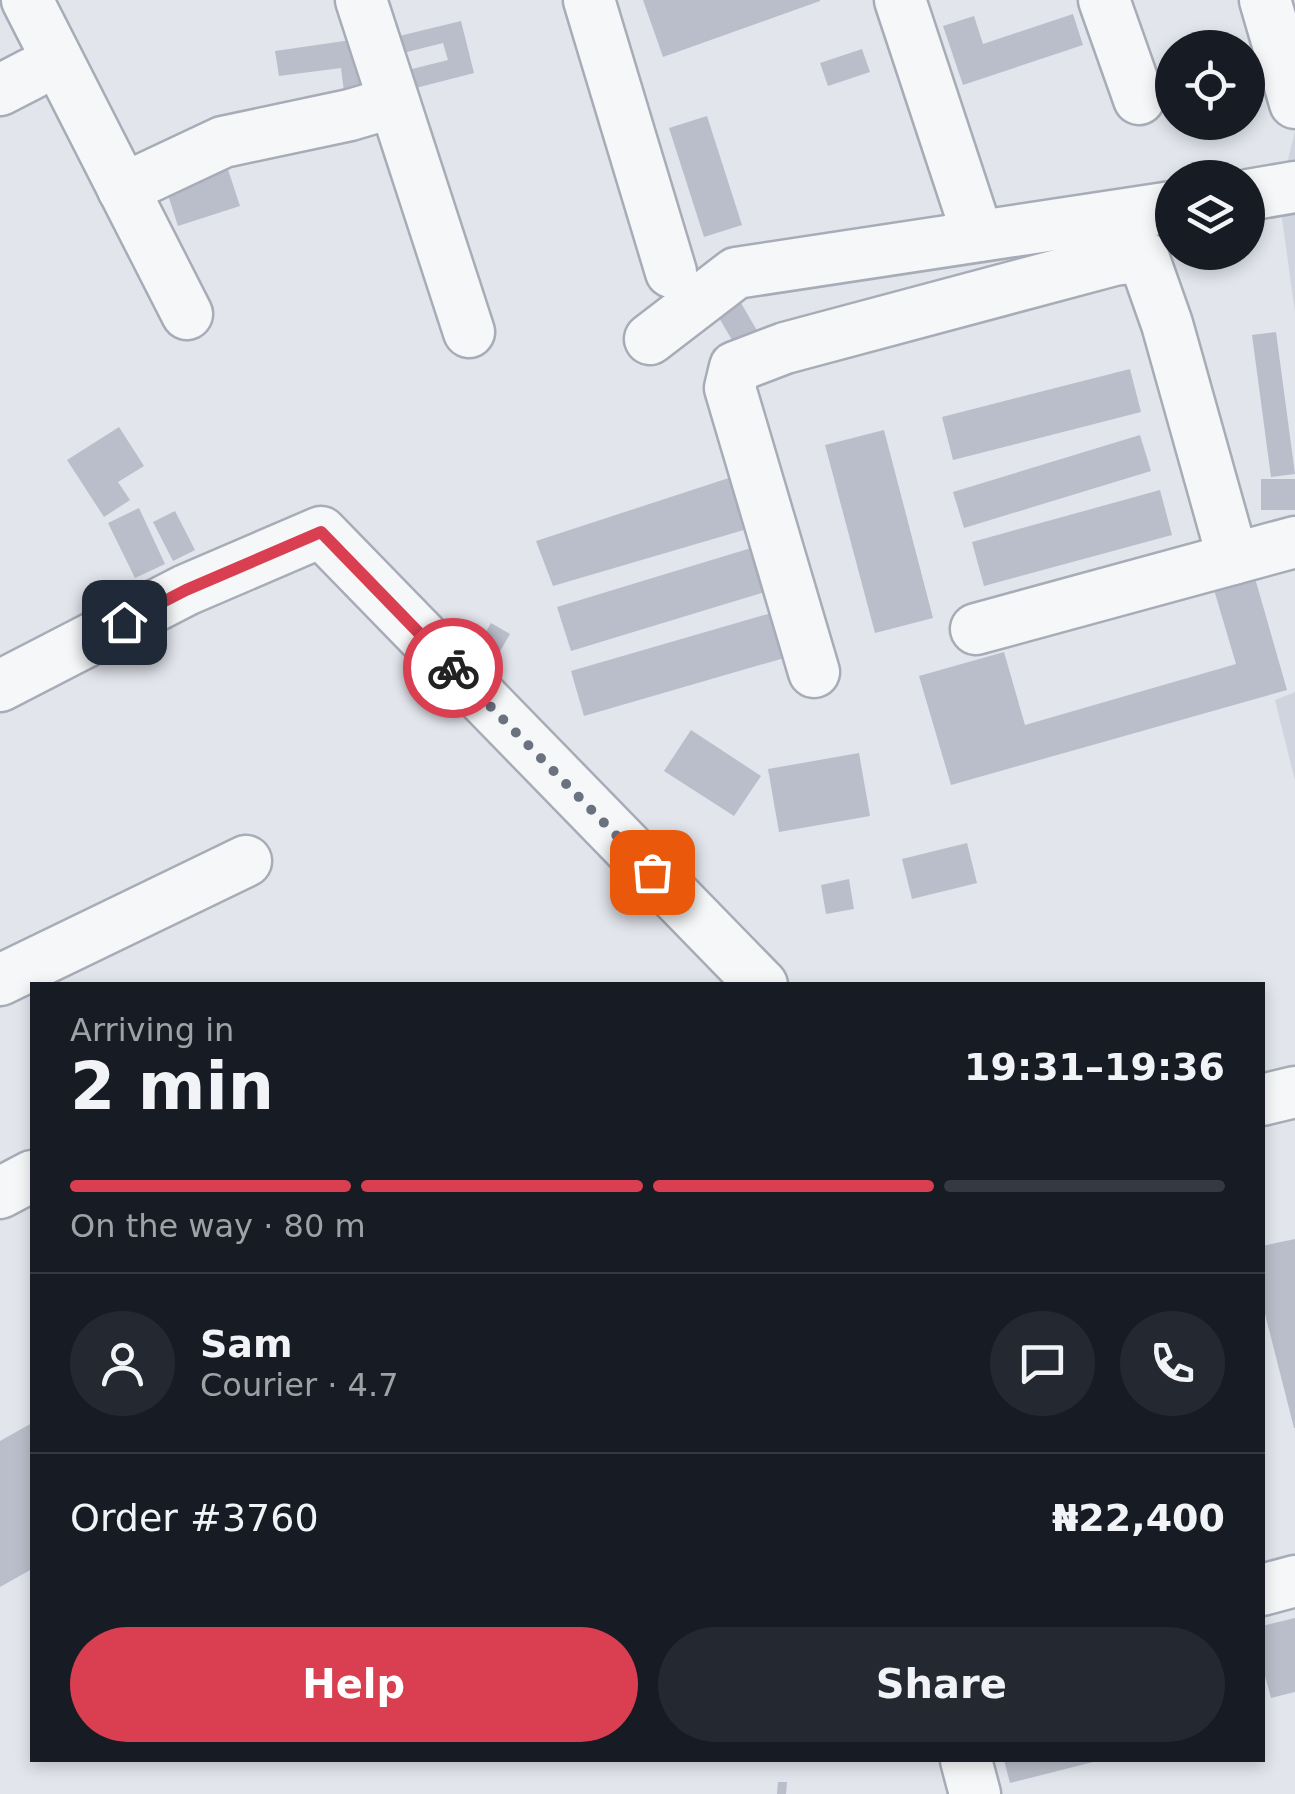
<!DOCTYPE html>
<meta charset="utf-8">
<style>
body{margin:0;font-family:"DejaVu Sans",sans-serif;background:#242831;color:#f1f3f6;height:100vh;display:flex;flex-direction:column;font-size:38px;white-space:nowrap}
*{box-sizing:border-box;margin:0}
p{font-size:32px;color:#9ea1a6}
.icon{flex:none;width:55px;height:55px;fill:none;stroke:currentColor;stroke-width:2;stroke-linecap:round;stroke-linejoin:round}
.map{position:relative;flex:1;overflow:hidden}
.details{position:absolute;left:30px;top:982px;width:1235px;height:780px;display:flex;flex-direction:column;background:#171b24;border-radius:0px;box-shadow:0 5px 15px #0003}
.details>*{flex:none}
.tools{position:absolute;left:1155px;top:30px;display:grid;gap:20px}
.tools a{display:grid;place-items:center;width:110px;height:110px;border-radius:50%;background:#171b24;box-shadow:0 5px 15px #0003;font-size:50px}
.pin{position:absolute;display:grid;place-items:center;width:85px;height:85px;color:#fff;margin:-42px;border-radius:20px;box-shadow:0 5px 15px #0006}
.courier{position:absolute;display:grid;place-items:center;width:100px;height:100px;margin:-50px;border:8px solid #d93f50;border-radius:50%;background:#fff;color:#222;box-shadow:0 2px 12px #0007}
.summary em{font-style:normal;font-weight:700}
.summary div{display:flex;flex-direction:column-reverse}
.summary{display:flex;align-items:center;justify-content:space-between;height:170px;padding:0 40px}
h1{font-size:65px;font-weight:700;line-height:75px}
.bar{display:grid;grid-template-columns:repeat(4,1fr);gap:15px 10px;align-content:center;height:120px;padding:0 40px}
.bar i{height:12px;border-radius:8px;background:#363941}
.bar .active{background:#d93f50}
.bar p{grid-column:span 4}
.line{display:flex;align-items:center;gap:25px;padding:0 40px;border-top:2px solid #363941}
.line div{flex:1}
.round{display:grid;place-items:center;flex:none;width:105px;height:105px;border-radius:52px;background:#242831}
.primary-button{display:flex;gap:20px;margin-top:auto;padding:20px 40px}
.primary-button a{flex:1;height:115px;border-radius:60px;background:#d93f50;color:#fff;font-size:40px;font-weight:700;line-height:115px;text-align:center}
.primary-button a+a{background:#242831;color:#f1f3f6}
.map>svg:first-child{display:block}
</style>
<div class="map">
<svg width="1295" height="1794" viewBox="0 0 1295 1794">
<rect width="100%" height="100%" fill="#e2e5ec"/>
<g fill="#d0d4de">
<polygon points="1295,131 1295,312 1279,197"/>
<polygon points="1295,692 1295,781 1275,700"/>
</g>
<g fill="#b9beca">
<polygon points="643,0 820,0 820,1 663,57"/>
<polygon points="1073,14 1083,45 963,85 943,26 974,16 983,44"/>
<polygon points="461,21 474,73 404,91 400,72 448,60 443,43 395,55 391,38"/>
<polygon points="358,39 365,97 345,100 341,68 279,76 275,51"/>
<polygon points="862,49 870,72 828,86 820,63"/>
<polygon points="707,116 742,225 704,237 669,128"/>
<polygon points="222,151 240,206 178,226 160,170"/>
<polygon points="741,303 759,334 736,347 718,316"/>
<polygon points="1276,332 1295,474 1271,477 1252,335"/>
<polygon points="1130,369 1141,412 953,460 942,417"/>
<polygon points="119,427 144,466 118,482 130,500 104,517 67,460"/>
<polygon points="884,430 933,618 875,633 825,445"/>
<polygon points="1140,435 1151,471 964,528 953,492"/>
<polygon points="738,475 754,527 553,586 536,541"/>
<rect x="1261" y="479" width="34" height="31"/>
<polygon points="1160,490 1172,535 984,586 972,542"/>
<polygon points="139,508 165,564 135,578 108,523"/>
<polygon points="175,511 195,550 173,561 153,522"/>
<polygon points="761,545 775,589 571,651 557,607"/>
<polygon points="1253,571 1287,690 951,785 919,676 1004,652 1025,725 1236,664 1212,583"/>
<polygon points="785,609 798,654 584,716 571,671"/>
<polygon points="491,623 510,634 499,653 480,642"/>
<polygon points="691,730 761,776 734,816 664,771"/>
<polygon points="859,753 870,816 779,832 768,769"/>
<polygon points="967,843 977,883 912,899 902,859"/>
<polygon points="849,879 854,909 826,914 821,885"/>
<polygon points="1295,1239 1295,1428 1294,1428 1262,1302 1262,1246"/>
<polygon points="32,1423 32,1569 0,1587 0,1441"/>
<polygon points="1295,1618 1295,1692 1271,1698 1262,1665 1262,1626"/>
<polygon points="1004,1760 1097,1760 1097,1761 1010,1783"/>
<polygon points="778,1782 787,1782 786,1794 777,1794"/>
</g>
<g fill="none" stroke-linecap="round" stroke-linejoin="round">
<g stroke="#a7acb7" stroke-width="55">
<g id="minor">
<polyline points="27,0 187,314"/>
<polyline points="361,0 469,332"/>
<polyline points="589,0 671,272"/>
<polyline points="900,0 978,236"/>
<polyline points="1104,0 1139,99"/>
<polyline points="1265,0 1295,103"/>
<polyline points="0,90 33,73"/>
<polyline points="123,189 223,142 350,115 394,102"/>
<polyline points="1248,195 1295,187"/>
<polyline points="650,339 736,273 1172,207"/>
<polyline points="976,629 1295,542"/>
<polyline points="814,672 730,388 735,367 785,348 1114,260 1143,256 1167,324 1233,559"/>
<polyline points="0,686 186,590 321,532 762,985"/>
<polyline points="0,980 246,861"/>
<polyline points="1262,1100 1295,1092"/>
<polyline points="0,1193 32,1176"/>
<polyline points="1262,1590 1295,1581"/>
<polyline points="966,1760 975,1794"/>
</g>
</g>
<use href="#minor" stroke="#f5f7f9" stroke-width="50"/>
</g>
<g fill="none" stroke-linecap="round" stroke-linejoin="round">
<polyline stroke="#6a717f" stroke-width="10" stroke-dasharray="0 18" points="453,668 652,872"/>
<polyline stroke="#d93f50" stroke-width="12" points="124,622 186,590 321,532 453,668"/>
</g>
</svg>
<div class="tools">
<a><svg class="icon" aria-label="locate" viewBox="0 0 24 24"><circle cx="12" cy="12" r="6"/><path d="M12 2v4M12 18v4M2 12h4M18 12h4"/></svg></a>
<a><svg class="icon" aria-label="layers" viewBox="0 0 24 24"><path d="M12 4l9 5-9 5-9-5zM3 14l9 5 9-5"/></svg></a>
</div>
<div class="pin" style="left:652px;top:872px;background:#ea580c"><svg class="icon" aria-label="bag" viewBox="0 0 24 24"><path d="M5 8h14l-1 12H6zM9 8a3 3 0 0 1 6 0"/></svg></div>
<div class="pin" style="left:124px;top:622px;background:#1f2937"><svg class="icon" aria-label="home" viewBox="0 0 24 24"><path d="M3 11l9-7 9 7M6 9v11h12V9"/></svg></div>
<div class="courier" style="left:453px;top:668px"><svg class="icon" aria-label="bike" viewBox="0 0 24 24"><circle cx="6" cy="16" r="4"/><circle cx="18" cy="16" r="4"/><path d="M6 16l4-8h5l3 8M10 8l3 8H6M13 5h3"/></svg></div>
<section class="details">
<div class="summary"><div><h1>2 min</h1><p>Arriving in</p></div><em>19:31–19:36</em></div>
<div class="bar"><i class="active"></i><i class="active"></i><i class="active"></i><i></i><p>On the way · 80 m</p></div>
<div class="line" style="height:180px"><a class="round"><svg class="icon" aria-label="person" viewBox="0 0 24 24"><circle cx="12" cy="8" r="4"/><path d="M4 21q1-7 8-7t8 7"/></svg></a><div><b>Sam</b><p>Courier · 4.7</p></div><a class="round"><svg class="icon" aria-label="chat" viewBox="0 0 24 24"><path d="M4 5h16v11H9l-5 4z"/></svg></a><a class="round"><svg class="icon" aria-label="phone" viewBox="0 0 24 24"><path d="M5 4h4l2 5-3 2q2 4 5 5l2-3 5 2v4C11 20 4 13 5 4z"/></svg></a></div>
<div class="line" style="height:130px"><div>Order #3760</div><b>₦22,400</b></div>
<div class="primary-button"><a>Help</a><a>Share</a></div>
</section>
</div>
